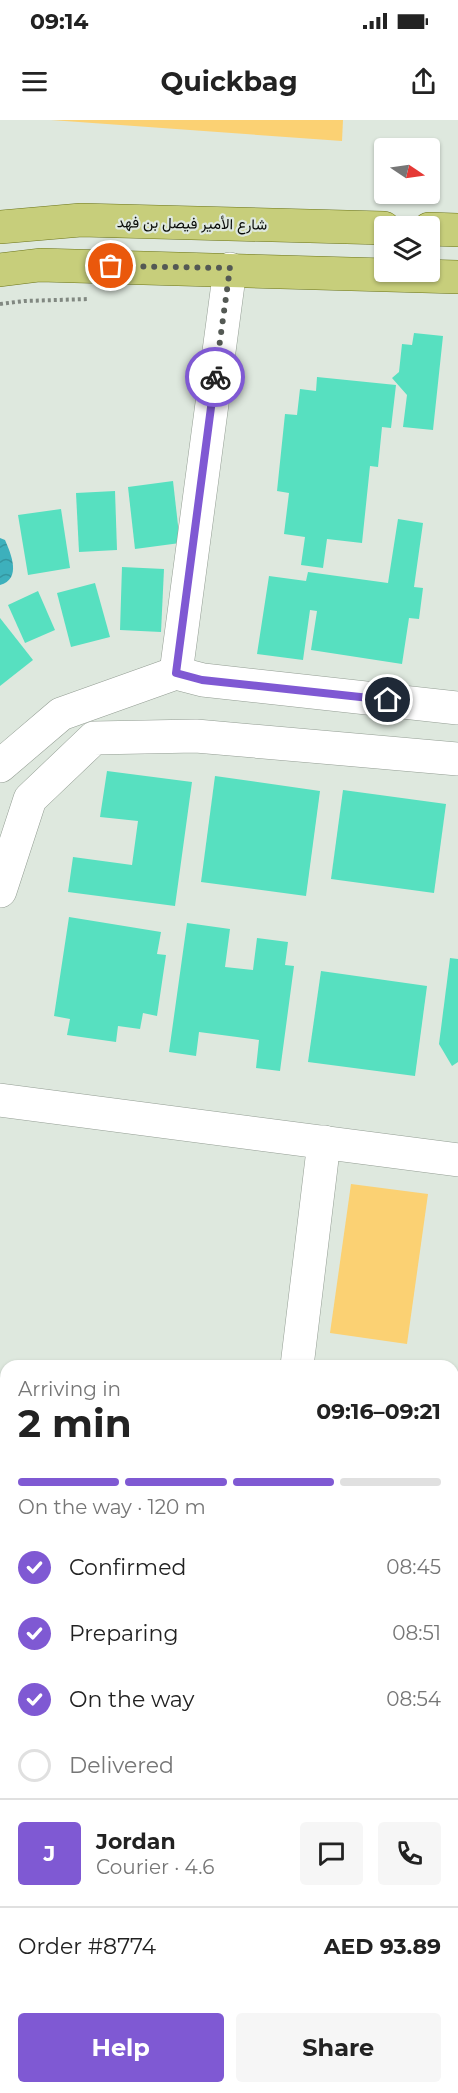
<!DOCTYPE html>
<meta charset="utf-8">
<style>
body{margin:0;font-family:Montserrat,Vazirmatn,sans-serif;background:#f6f6f6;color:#222;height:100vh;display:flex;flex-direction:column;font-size:22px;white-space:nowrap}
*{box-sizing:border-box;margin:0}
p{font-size:20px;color:#767676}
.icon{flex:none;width:33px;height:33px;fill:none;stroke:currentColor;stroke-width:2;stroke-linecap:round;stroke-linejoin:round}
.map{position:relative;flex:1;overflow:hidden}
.side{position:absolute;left:0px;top:1240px;width:459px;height:734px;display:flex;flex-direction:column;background:#fff;border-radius:18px 18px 0 0;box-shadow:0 2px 4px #0004}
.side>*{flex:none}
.needle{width:39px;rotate:103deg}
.controls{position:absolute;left:374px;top:18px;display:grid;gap:12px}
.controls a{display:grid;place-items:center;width:66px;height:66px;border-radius:6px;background:#fff;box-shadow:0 2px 4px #0004;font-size:30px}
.pin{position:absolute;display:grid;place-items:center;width:51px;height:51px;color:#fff;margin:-26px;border:3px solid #fff;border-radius:50%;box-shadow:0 2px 6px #0007}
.courier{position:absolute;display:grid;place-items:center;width:60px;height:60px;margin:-30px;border:4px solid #7f59d3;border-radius:50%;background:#fff;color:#222;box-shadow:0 2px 8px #0007}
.head em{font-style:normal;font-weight:700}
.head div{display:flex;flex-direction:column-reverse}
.head{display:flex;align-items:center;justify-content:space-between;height:102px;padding:0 18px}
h1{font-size:39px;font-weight:700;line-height:45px}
.bar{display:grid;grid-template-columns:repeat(4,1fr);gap:9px 6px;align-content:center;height:72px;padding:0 18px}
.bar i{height:8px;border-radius:4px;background:#e0e0e0}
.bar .selected{background:#7f59d3}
.bar p{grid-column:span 4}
.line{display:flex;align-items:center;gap:15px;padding:0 18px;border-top:2px solid #e0e0e0}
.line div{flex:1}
.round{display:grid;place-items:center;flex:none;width:63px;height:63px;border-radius:6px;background:#f6f6f6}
ol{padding:0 18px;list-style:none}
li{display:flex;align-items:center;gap:18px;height:66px}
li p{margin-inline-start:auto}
li .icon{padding:6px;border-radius:50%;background:#7f59d3;color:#fff;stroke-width:4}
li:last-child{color:#767676}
li i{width:33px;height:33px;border:3px solid #e0e0e0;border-radius:50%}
.action{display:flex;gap:12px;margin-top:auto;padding:12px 18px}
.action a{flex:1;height:69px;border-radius:6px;background:#7f59d3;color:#fff;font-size:24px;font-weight:700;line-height:69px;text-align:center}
.action a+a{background:#f6f6f6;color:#222}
.status{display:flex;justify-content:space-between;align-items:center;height:42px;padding:0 30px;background:#fff;direction:ltr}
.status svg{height:16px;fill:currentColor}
header{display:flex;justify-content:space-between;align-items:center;height:78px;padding:0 18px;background:#fff;font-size:27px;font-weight:700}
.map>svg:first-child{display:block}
</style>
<div class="status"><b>09:14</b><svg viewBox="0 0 49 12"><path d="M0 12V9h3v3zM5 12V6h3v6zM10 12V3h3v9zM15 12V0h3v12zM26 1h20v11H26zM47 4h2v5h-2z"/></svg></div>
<header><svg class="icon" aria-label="menu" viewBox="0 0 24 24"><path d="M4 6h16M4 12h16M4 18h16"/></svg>Quickbag<svg class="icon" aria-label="share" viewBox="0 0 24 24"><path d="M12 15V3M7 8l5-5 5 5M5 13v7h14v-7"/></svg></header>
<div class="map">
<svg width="458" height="1973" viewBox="0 0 458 1973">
<defs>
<pattern id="water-waves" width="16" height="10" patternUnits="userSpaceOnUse" patternTransform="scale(1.5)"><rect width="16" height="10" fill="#3db0bc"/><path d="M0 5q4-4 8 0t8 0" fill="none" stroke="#3496a0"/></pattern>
</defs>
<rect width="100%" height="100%" fill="#dee8de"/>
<g fill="#fbd173">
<polygon points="51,0 343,0 342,21"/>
<polygon points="351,1064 428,1074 407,1224 330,1213"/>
<polygon points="67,1968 224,1968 262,1973 66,1973"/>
</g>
<path fill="url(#water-waves)" d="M0 418 5 420C11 434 22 459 0 465Z"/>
<g fill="#57e0c0">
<polygon points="414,213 443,216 433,310 403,307 407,275 392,258 399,252 402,224 412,225"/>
<polygon points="317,257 396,265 391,308 382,307 378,347 370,346 362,423 327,419 323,448 301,445 305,417 284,414 289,373 277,371 285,294 297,295 300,269 316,271"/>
<polygon points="173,361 180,423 135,429 128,367"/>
<polygon points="115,371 117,430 79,432 76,373"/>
<polygon points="61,389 70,448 28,455 18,395"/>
<polygon points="398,399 423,403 414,467 423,468 419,499 409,498 402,544 311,530 317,491 310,490 303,540 257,534 269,456 306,461 308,452 388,463"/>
<polygon points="122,447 164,449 161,512 120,510"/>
<polygon points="95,463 110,517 71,527 57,473"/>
<polygon points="38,471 55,510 25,523 8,485"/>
<polygon points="0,498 33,540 0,566"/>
<polygon points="107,651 192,662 175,786 68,772 73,737 132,745 138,701 100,697"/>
<polygon points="215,656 320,671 306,776 201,762"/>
<polygon points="343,670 446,684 434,773 331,759"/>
<polygon points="69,797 161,812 157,834 166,835 157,896 143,893 140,909 118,906 116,922 67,915 70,899 54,896"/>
<polygon points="187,803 230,809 225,847 253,850 257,818 288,822 285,845 294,846 280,951 256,948 259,920 199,912 196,936 169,932"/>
<polygon points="450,838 458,839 458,942 452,946 439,924"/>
<polygon points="321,851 427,866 415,956 308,942"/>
<polygon points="3,1257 6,1258 6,1306 0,1304 3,1285 0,1284 0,1268"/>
<polygon points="453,1265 458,1266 458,1486 453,1485"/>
</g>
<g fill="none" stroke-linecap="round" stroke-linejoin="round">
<g stroke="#939d93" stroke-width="34">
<g id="minor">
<polyline points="176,553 230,149"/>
<polyline points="0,646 61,594 176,553 203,560 458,588"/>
<polyline points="0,771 30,679 94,618 196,616 458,639"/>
<polyline points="0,980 458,1040"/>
<polyline points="297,1246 324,1022"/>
<polyline points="0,1490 6,1490"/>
<polyline points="453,1543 458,1543"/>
<polyline points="0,1823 6,1824"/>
<polyline points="0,1871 6,1872"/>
<polyline points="453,1893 458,1894"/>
<polyline points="453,1934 458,1935"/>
</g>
</g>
<g stroke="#6c751a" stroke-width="34">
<g id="major">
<polyline points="0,107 81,100 384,108"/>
<polyline points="429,109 458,110"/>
<polyline points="0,150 40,145 458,157"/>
</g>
</g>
<polyline stroke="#818881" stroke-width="4" stroke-dasharray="3 3" stroke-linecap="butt" points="0,184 24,181 89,179"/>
<use href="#minor" stroke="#fff" stroke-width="33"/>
<use href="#major" stroke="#c7ce7b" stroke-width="33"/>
</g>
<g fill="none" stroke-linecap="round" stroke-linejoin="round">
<polyline stroke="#545954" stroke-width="6" stroke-dasharray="0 10.8" points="111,146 230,148 215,257"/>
<polyline stroke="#7f59d3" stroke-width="8" points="215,257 176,553 202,560 388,580"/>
</g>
<g text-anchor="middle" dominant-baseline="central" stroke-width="4.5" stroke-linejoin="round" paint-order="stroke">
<g font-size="15" fill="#090c09" stroke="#dee8de">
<text transform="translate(192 103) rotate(1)">شارع الأمير فيصل بن فهد</text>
</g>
</g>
</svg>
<div class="controls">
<a><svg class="needle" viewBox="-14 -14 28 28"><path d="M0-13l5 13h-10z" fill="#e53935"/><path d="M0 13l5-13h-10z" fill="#767676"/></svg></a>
<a><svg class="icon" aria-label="layers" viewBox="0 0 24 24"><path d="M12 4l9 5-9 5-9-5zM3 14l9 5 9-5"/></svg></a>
</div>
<div class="pin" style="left:111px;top:146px;background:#ea580c"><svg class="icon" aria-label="bag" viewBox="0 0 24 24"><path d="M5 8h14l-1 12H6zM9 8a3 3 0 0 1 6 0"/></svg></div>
<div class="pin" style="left:388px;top:580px;background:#1f2937"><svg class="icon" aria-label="home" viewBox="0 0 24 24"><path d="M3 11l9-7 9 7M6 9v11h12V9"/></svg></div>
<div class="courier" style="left:215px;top:257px"><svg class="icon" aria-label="bike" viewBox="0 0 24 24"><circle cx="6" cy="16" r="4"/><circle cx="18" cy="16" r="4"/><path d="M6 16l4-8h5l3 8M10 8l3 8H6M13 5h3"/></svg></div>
<section class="side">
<div class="head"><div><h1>2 min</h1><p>Arriving in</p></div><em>09:16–09:21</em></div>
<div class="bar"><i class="selected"></i><i class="selected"></i><i class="selected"></i><i></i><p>On the way · 120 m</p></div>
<ol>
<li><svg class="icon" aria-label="check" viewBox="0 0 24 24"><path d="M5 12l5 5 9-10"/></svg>Confirmed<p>08:45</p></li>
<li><svg class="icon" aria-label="check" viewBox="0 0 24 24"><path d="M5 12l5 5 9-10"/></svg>Preparing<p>08:51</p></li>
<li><svg class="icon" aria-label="check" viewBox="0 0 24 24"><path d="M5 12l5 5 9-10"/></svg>On the way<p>08:54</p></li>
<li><i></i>Delivered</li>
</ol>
<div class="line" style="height:108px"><b class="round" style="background:#7f59d3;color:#fff">J</b><div><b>Jordan</b><p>Courier · 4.6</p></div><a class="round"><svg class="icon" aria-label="chat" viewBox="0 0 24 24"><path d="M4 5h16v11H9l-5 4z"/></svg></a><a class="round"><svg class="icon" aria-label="phone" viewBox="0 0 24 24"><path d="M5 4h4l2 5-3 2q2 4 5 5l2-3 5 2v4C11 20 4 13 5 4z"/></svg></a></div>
<div class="line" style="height:78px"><div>Order #8774</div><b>AED 93.89</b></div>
<div class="action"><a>Help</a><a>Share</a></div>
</section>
</div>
